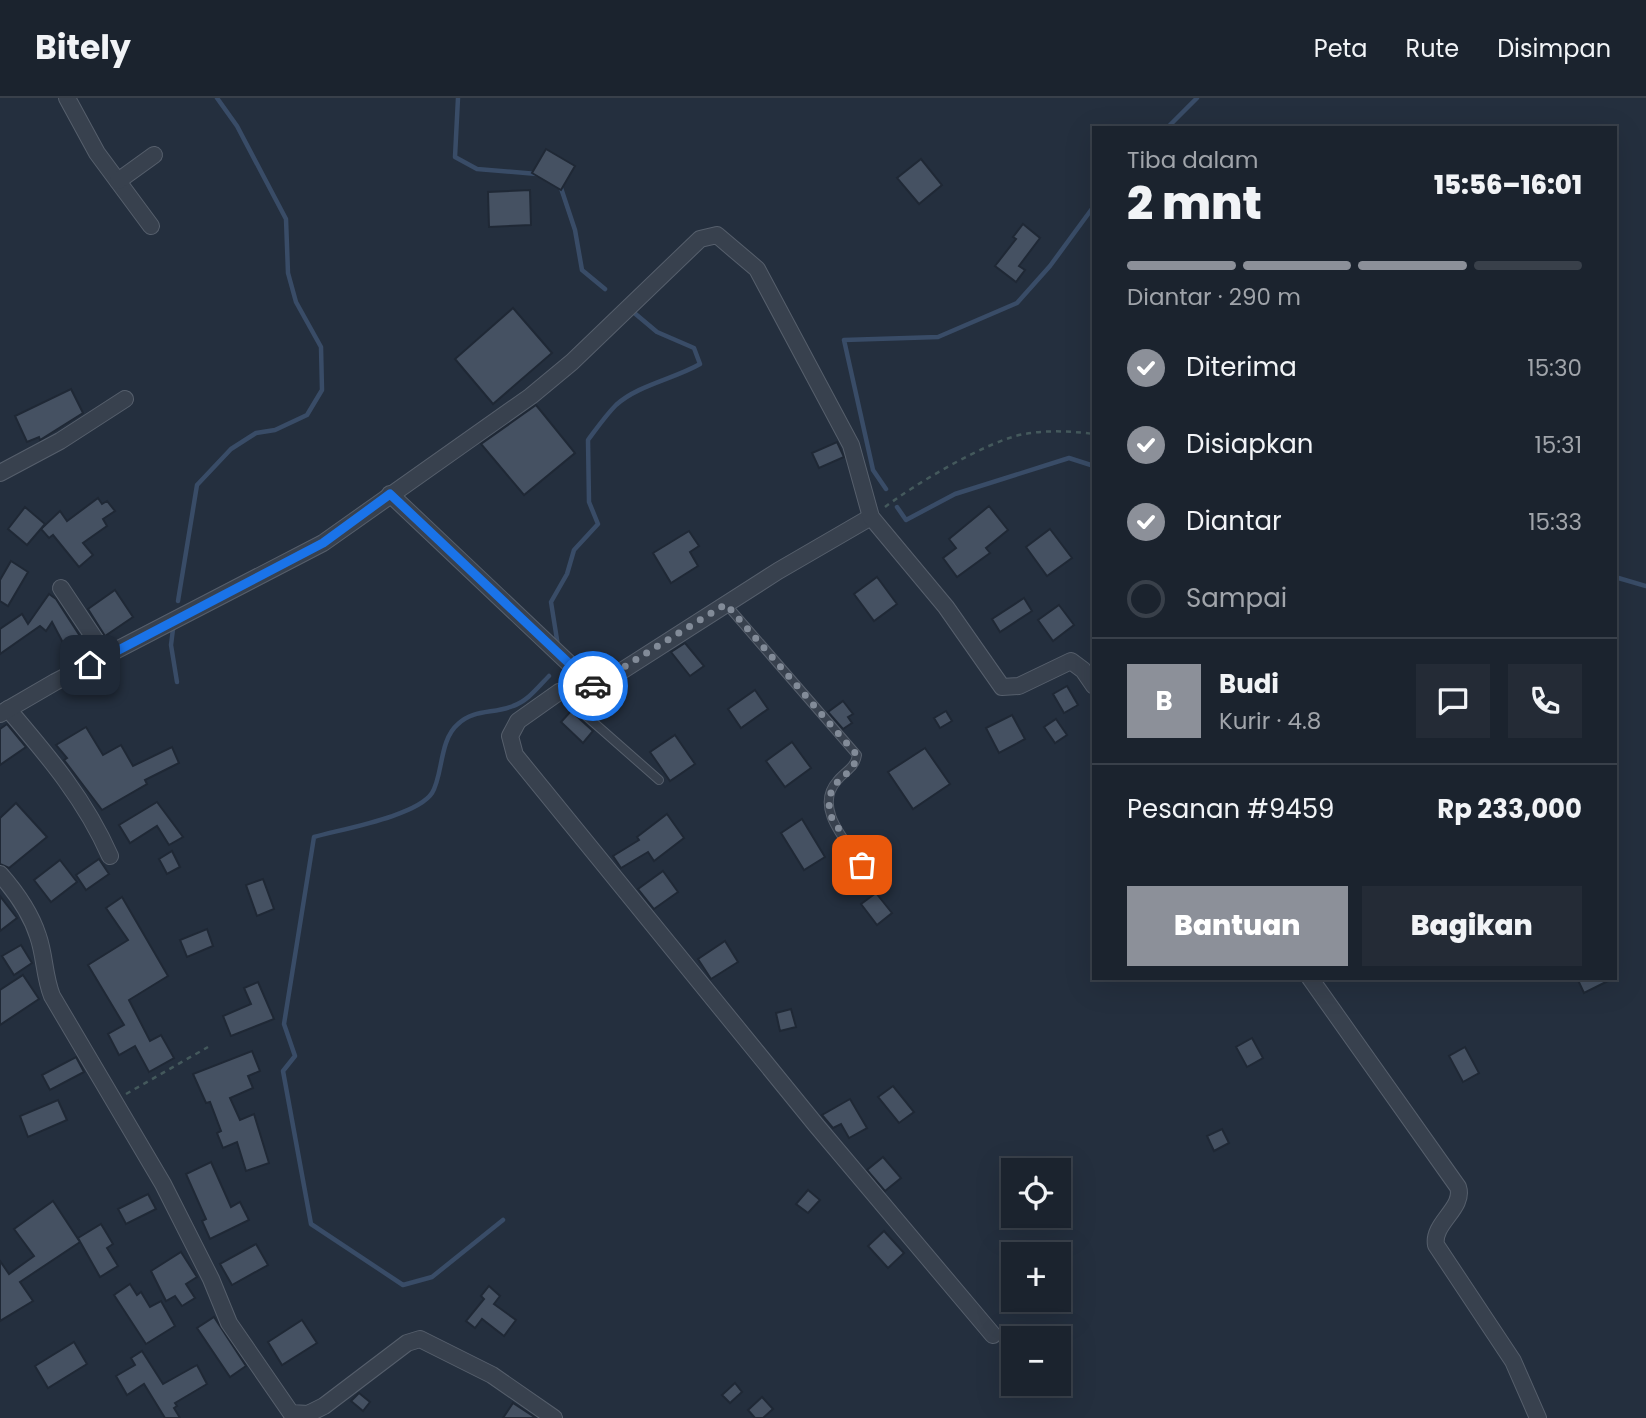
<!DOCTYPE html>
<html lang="id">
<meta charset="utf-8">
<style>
body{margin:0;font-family:Poppins,sans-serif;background:#242b36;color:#f1f3f6;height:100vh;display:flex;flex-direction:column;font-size:26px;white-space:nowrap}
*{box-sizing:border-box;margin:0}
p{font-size:23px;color:#a0a4aa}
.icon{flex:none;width:38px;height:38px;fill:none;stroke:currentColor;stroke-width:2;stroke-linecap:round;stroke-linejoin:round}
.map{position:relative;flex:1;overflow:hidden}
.details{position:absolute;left:1092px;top:28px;width:525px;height:854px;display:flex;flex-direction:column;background:#1b232e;border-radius:0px;box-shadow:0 7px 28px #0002,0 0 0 2px #39404a}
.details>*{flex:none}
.buttons{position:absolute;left:1001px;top:1060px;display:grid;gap:14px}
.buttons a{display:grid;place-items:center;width:70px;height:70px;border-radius:0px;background:#1b232e;box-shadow:0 7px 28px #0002,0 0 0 2px #39404a;font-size:35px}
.pin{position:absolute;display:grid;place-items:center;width:60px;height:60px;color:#fff;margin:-30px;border-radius:14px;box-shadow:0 4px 10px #0006}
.courier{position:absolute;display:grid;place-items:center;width:70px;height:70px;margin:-35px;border:5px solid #1a73e8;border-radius:50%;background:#fff;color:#222;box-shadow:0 2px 9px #0007}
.overview em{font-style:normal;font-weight:800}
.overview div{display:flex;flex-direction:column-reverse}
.overview{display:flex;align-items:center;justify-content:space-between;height:119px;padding:0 35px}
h1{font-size:46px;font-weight:800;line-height:52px}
.bar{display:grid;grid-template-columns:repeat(4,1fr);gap:10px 7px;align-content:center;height:84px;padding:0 35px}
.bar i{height:9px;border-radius:5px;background:#39404a}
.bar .current{background:#8c9099}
.bar p{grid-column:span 4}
.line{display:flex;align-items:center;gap:18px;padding:0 35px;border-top:2px solid #39404a}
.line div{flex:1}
.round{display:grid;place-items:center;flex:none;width:74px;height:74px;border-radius:0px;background:#242b36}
ol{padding:0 35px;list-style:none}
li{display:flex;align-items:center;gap:21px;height:77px}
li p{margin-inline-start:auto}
li .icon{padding:7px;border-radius:50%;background:#8c9099;color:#fff;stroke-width:4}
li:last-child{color:#a0a4aa}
li i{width:38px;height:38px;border:4px solid #39404a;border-radius:50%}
.action{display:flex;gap:14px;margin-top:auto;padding:14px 35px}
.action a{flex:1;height:80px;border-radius:0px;background:#8c9099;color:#fff;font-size:28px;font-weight:800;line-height:80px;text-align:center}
.action a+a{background:#242b36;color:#f1f3f6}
header{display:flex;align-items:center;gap:42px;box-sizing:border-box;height:98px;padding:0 35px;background:#1b232e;border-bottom:2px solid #39404a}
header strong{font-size:33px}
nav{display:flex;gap:38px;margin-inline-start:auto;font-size:24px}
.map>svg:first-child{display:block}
</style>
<header>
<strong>Bitely</strong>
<nav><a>Peta</a><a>Rute</a><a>Disimpan</a></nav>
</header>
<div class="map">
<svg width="1646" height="1320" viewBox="0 0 1646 1320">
<rect width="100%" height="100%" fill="#242f3e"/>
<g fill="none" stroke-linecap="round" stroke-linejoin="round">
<g stroke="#394c67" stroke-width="4.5">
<polyline points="458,0 455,59 477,71 537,76"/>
<polyline points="1167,30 1197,0"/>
<polyline points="560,87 575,132 582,172 605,191"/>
<polyline points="886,391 873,372 844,242 938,239 1017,205 1050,168 1094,108"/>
<polyline points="897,409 906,422 955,396 1069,360 1094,368"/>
<polyline points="1615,479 1646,488"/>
<polyline points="178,503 197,387 231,351 256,335 275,332 307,317 322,292 321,249 296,204 288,175 286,121 237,28 217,0"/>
<polyline points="173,531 171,547 177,584"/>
<path d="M558 548 551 504 567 476 574 452 598 426 589 404 588 342C597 330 606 317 616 307 638 287 674 281 700 266L694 250 657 234 632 213"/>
<path d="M503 1122 432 1179 403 1187 311 1126 283 973 295 958 284 926 314 739C342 731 417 718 432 695 443 678 439 642 458 626 474 611 493 616 513 608 528 603 538 589 549 578"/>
</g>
</g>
<g fill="#455162" stroke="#1f2835" stroke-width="2">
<polygon points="546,51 575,68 561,92 532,75"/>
<polygon points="921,61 942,87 919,106 897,80"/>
<polygon points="530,92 531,127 489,129 488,94"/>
<polygon points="1023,126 1040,140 1019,168 1025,172 1016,184 995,168 1016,141 1013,139"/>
<polygon points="513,210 552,255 493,306 455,261"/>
<polygon points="71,291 83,315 40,342 39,339 27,344 15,318"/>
<polygon points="536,307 575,355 524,397 481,346"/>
<polygon points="837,344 844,359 819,370 812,355"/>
<polygon points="98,400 102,406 107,403 115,413 103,421 107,428 83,445 93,457 79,469 53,437 49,440 41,431 60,413 67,423"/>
<polygon points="989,408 1008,432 986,450 990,455 957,479 943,460 956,450 949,441"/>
<polygon points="25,409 45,426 27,447 8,431"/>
<polygon points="1050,431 1072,460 1047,478 1026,449"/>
<polygon points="689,433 699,448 690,454 698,468 671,485 653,455"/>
<polygon points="11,463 28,474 8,508 0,503 0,482"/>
<polygon points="877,479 897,506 874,523 854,496"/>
<polygon points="115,492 133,519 105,538 88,511"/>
<polygon points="49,496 56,501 87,549 70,558 52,524 46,533 40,528 0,556 0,531 22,516 28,526"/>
<polygon points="1024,500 1032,513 1000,534 992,521"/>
<polygon points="1059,507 1074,527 1053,543 1038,522"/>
<polygon points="685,545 704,568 690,578 671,554"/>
<polygon points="1067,588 1078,607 1064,615 1053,596"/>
<polygon points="755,592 768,611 741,630 728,611"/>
<polygon points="843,603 853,616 848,619 852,625 843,631 828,614"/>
<polygon points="571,613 593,633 583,645 561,624"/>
<polygon points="946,613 952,623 940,630 934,620"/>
<polygon points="1012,617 1025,641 999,655 986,630"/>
<polygon points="1056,621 1067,637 1055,645 1044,629"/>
<polygon points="7,626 26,649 0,667 0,631"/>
<polygon points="86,629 103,657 121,647 133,668 172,649 179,665 145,682 147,686 102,712 64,662 67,660 56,647"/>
<polygon points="675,637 695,666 670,683 650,654"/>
<polygon points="792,644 811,670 785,689 766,663"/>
<polygon points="925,650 950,686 913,711 888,674"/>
<polygon points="157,704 183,739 169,747 157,728 130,745 119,727"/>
<polygon points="16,705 47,739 9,770 0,766 0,720"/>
<polygon points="667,716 684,740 654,763 648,754 621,770 613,758 639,742 637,739"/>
<polygon points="802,721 825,759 804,772 781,735"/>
<polygon points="172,753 180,769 167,776 159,761"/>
<polygon points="99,761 109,776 86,792 76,777"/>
<polygon points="60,762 77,784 51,804 34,782"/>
<polygon points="663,773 678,794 654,811 638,791"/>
<polygon points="263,781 274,811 257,818 246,787"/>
<polygon points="876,795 892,815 877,827 861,806"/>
<polygon points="0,798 17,820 0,833"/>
<polygon points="122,799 168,878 129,902 150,943 161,937 174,960 149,974 135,948 119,957 108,936 124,927 88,867 128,842 106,810"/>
<polygon points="207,831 213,848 187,859 180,842"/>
<polygon points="725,843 738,864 711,881 698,861"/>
<polygon points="21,847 32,865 14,877 2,858"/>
<polygon points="23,877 39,901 0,927 0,892"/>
<polygon points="1577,880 1614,880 1584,895"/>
<polygon points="258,884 274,921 231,938 223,918 251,906 244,890"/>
<polygon points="791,911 796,929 780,933 776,915"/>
<polygon points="1252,940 1263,960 1247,969 1236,949"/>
<polygon points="1465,949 1479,975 1463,984 1449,958"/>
<polygon points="252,953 260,973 248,978 253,990 230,1000 240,1022 254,1016 269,1065 246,1073 237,1044 223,1050 217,1035 221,1033 210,1004 206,1005 193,976"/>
<polygon points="76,959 84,974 50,992 42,977"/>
<polygon points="893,988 914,1014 899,1025 878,999"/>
<polygon points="850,1001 867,1030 849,1040 841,1026 833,1030 822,1017"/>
<polygon points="58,1002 67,1022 28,1039 20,1018"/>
<polygon points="1222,1031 1229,1045 1214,1053 1207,1038"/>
<polygon points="883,1059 901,1080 885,1093 867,1072"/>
<polygon points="211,1064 231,1109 240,1104 249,1122 210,1141 202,1123 206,1121 186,1076"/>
<polygon points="808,1092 820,1102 808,1115 796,1106"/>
<polygon points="148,1096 156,1111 126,1126 118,1111"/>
<polygon points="53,1103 80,1144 20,1184 33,1203 0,1223 0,1163 9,1176 34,1158 14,1131"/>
<polygon points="101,1126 113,1146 107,1150 118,1168 100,1179 78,1140"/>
<polygon points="884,1133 904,1155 888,1170 868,1148"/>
<polygon points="256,1146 268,1167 232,1187 220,1166"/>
<polygon points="181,1154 197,1179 186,1186 195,1200 182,1208 175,1198 166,1203 151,1173"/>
<polygon points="130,1186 137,1197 141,1194 150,1209 161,1203 175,1228 146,1246 114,1197"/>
<polygon points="489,1188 500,1198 494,1206 516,1222 504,1238 482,1221 475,1230 466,1223 484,1201 481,1198"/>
<polygon points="214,1219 246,1268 230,1279 197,1230"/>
<polygon points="302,1222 317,1245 282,1267 268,1244"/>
<polygon points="74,1244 87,1266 48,1290 35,1268"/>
<polygon points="142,1253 163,1286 197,1267 207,1286 175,1305 177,1308 174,1310 180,1320 165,1320 144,1286 127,1297 116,1278 135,1267 131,1260"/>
<polygon points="735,1285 742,1294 730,1305 722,1297"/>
<polygon points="359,1295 370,1304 363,1313 351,1303"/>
<polygon points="762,1299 773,1311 763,1320 755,1320 748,1312"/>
<polygon points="513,1305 536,1320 503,1320"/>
</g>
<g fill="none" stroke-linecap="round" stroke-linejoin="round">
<g stroke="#565f6c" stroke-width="10">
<g id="service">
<path d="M726 506 857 657C855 670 845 673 837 683 813 710 847 744 862 767"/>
<polyline points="559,594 659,682"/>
</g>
</g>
<g stroke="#565f6c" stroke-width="18">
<g id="minor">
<polyline points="67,0 97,55 151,128"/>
<polyline points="118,83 154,57"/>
<polyline points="0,375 60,343 125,301"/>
<polyline points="390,396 595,590"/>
<polyline points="871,419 778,473 595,590 559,594 518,623 510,638 515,657 816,1027 993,1237"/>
<polyline points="61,490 107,559"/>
<path d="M8 611C48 658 85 701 110 758"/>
<polyline points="0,616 55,584 323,445 531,298 572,264 700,141 717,137 757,171 851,347 871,419 946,509 1002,589 1019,588 1071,563 1083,572 1094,588"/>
<path d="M0 776C15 793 31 816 38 838 45 858 44 878 52 898L163 1086 211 1181 229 1225 291 1315 308 1316 324 1308 407 1245 420 1241 492 1277 554 1320"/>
<path d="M1310 880 1458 1089C1465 1110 1432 1125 1436 1147L1513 1263 1538 1320"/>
</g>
</g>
<g stroke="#44595c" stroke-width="2.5" stroke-dasharray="5 5" stroke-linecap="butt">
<path d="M885 409C915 386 987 343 1024 336 1047 332 1070 333 1094 336"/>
<polyline points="126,996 208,949"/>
</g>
<use href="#service" stroke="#38414e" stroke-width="8"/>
<use href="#minor" stroke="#38414e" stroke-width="16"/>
</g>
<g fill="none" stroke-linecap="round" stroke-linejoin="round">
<path stroke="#828b98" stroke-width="7" stroke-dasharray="0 12.6" d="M593 588 726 506 857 657C853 683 824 677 830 717L862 767"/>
<polyline stroke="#1a73e8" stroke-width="9" points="90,567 323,445 390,396 593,588"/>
</g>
</svg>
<div class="buttons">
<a><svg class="icon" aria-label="locate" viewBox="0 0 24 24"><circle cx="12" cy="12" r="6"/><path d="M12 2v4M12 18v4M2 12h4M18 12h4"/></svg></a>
<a>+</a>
<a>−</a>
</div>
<div class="pin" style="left:862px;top:767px;background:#ea580c"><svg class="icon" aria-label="bag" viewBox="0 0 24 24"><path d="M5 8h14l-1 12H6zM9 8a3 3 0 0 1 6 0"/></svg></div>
<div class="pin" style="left:90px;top:567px;background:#1f2937"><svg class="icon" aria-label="home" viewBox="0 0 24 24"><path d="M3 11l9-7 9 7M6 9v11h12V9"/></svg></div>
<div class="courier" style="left:593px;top:588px"><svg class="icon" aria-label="car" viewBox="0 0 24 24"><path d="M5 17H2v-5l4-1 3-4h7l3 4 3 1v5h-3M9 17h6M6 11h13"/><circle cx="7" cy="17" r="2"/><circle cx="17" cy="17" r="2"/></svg></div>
<section class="details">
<div class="overview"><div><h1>2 mnt</h1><p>Tiba dalam</p></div><em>15:56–16:01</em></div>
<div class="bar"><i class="current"></i><i class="current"></i><i class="current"></i><i></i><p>Diantar · 290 m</p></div>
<ol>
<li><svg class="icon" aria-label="check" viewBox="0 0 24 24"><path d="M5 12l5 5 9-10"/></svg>Diterima<p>15:30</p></li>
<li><svg class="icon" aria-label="check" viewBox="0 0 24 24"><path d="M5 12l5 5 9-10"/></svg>Disiapkan<p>15:31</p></li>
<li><svg class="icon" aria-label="check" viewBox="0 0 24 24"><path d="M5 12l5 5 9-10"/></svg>Diantar<p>15:33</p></li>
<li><i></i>Sampai</li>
</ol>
<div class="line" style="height:126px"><b class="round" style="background:#8c9099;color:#fff">B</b><div><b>Budi</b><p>Kurir · 4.8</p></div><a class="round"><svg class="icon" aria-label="chat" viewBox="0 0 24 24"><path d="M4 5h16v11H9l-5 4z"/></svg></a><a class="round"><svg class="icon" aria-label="phone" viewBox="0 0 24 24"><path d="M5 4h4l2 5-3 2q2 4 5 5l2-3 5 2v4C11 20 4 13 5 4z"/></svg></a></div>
<div class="line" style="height:91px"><div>Pesanan #9459</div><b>Rp 233,000</b></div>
<div class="action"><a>Bantuan</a><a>Bagikan</a></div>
</section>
</div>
